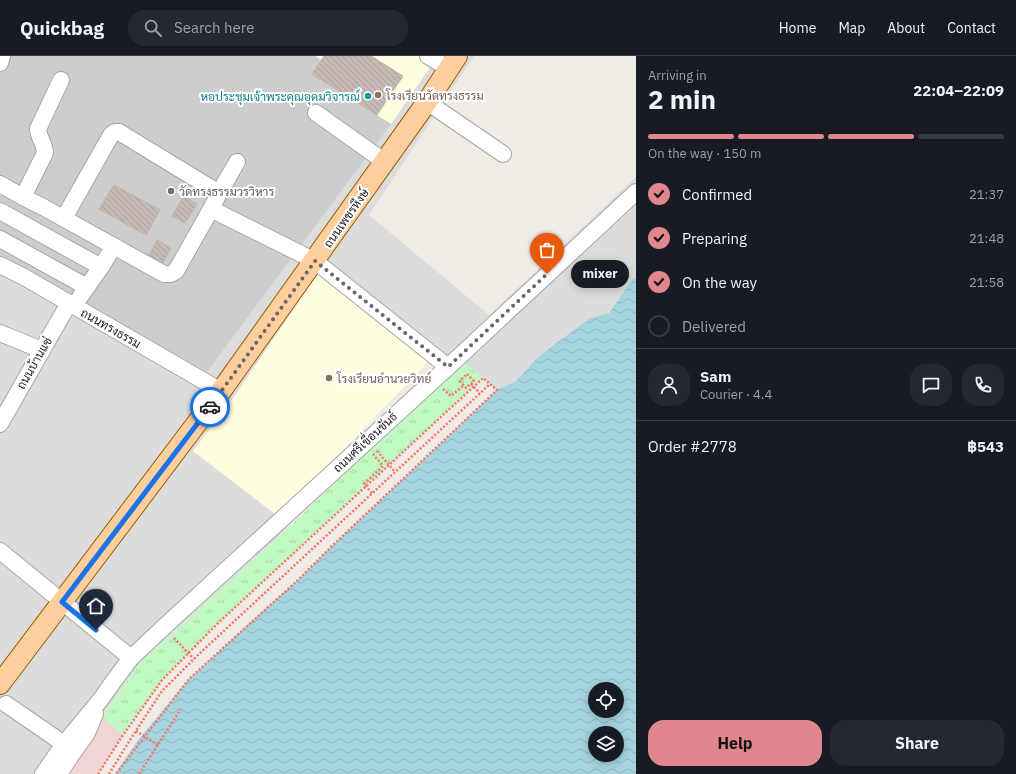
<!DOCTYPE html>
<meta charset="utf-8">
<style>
body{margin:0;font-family:"IBM Plex Sans",Sarabun,sans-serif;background:#242831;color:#f1f3f6;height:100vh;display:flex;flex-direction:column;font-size:15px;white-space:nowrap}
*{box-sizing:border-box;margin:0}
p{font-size:13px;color:#9ea1a6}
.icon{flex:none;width:22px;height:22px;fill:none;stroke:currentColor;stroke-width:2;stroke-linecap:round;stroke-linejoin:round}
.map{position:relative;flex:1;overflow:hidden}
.side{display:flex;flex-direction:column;background:#171b24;width:380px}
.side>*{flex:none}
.buttons{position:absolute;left:588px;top:626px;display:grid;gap:8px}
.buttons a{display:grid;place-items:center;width:36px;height:36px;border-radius:50%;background:#171b24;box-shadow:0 2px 10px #0003;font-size:20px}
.pin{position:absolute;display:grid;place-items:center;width:34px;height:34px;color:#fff;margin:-41px -17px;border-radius:50% 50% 50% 0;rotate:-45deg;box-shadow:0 0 4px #0007}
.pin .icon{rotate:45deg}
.courier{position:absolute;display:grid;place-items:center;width:40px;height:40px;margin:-20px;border:3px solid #1a73e8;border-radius:50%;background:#fff;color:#222;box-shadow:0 1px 5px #0007}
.bubble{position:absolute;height:28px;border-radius:14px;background:#171b24;box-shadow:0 2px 10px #0003;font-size:13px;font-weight:700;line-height:28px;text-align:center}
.summary em{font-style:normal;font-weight:700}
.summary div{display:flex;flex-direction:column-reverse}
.summary{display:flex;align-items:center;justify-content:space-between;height:68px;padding:0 12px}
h1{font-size:26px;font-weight:700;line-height:30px}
.bar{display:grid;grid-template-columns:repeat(4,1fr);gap:6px 4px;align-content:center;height:48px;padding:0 12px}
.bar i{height:5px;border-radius:3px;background:#363941}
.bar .on{background:#e1868c}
.bar p{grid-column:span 4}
.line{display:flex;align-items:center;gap:10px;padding:0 12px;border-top:1px solid #363941}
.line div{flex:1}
.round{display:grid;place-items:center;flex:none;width:42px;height:42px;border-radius:16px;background:#242831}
ol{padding:0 12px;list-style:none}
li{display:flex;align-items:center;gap:12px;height:44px}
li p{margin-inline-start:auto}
li .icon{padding:4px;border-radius:50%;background:#e1868c;color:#111;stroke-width:4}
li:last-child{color:#9ea1a6}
li i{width:22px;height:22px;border:2px solid #363941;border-radius:50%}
.primary-button{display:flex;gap:8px;margin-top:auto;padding:8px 12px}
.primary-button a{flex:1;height:46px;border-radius:16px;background:#e1868c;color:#111;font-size:16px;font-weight:700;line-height:46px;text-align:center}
.primary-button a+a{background:#242831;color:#f1f3f6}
header{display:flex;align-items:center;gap:24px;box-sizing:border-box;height:56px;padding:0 20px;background:#171b24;border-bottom:1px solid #363941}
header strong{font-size:19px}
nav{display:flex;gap:22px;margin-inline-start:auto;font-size:14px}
.search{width:280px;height:36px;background:#242831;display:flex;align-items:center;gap:10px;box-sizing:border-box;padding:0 14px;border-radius:16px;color:#9ea1a6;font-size:15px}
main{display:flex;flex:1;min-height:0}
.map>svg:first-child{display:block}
</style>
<header>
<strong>Quickbag</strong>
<div class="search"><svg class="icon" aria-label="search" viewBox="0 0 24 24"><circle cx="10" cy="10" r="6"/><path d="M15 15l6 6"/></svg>Search here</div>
<nav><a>Home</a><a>Map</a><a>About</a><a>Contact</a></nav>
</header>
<main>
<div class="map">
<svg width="636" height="718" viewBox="0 0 636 718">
<defs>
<pattern id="park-tufts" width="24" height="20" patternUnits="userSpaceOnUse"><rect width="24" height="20" fill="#c2fac4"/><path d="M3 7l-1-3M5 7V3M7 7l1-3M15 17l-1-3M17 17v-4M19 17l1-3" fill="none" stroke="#a6d6a8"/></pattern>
<pattern id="water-waves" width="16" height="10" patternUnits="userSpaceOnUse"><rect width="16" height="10" fill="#a5d4de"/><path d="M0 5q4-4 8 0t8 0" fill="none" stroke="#8eb6be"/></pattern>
<pattern id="building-back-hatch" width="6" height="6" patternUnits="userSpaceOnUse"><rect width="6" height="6" fill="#c5bbb4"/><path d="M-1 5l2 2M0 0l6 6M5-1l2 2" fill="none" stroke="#a9a09a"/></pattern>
</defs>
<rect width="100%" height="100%" fill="#f0ece5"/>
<polygon fill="#dddcdc" points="0,0 474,0 369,159 489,259 636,121 636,222 633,223 609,257 590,262 539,300 516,325 497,334 462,305 430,304 318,218 234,341 193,395 273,457 288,472 139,608 62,718 0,718"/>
<polygon fill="#f1d4d5" points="102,661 123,679 98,718 62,718"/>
<g fill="#fffddf">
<polygon points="315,0 438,0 391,68 312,18 321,5"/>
<polygon points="318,218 430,304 277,462 273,456 193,395 234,341"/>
</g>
<polygon fill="#cdcdcd" points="0,0 302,0 304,1 305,0 315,0 321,4 312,18 391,68 207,316 0,203"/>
<polygon fill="url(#park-tufts)" points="462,305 483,322 217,568 162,624 123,679 102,661 139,608 288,472"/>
<path fill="url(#water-waves)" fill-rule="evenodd" d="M636 222V718H115L138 684 189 623 256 561 298 524 331 491 497 334 516 325 539 300 590 262 609 257 633 223ZM595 633H617V655H595ZM595 677H617V699H595Z"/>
<g fill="url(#building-back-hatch)" stroke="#c2b2a7">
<polygon points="324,0 371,0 403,20 377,59 312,18"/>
<polygon points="114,129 160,154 146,179 99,153"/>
<polygon points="184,140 197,148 185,167 172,160"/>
<polygon points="157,184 171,192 160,212 146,205"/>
</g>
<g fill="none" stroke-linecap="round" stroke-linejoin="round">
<g stroke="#a6a6a6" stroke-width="18">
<g id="minor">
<polyline points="428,0 448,12"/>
<polyline points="0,7 2,0"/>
<polyline points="427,46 503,98"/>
<polyline points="316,57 385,106"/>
<polyline points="0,128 23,141 43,151 164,218 171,218 176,215 211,153 315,205 448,311"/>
<polyline points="219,137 237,106"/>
<path d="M23 141 45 97C45 88 38 81 38 73L61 24"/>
<polyline points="0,155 101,211"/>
<polyline points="64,162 111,79 115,76 119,76 219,137 211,153"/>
<polyline points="0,183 87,231"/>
<polyline points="0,209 24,221 221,335"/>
<polyline points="80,241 101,211 114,190"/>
<polyline points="0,277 42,294"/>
<polyline points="0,368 69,247"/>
<polyline points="0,495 131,602"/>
<polyline points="6,648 64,688"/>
<polyline points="43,718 64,688 101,643 113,626 131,602 166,569 448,311 636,136"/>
<polyline points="59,718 72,698 87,677 95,658"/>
</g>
</g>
<g stroke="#9a5f00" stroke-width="22">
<polyline id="major" points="0,628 221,335 427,46 457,0"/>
</g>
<g stroke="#fb736b" stroke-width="2.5" stroke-dasharray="2 2" stroke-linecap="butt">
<polygon points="467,318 474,325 466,332 460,325"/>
<polyline points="471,328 480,337"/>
<polyline points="443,333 451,340 464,329"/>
<polyline points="377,395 395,416"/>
<polyline points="372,437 364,428 383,410 373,398"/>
<polyline points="174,582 194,603"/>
<polyline points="136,675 158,689"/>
<polyline points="98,718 123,679 162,624 217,568 483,322 497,334 331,491 298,524 189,623 116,718"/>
<polyline points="109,718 130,684 162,635 199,598 490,328"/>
<polyline points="139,718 181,653"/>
</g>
<use href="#minor" stroke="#fff" stroke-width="16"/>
<use href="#major" stroke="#fdcf9e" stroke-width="20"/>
</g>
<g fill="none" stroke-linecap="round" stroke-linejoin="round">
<polyline stroke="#686764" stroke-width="4" stroke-dasharray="0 7.2" points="210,351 315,205 448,311 547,218"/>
<polyline stroke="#1a73e8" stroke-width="5" points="96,574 62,546 210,351"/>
</g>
<g fill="#8d6e63" stroke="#fff" stroke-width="1.5">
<circle cx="378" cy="39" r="4"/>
<circle cx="329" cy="322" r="4"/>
</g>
<circle fill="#0f9aa8" stroke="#fff" stroke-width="1.5" cx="368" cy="40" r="4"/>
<circle fill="#6b7280" stroke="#fff" stroke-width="1.5" cx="171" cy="135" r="4"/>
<g text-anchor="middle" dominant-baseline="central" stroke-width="4" stroke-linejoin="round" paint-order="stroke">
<g font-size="12" fill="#785e54" stroke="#fff" text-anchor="start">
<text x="386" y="39">โรงเรียนวัดทรงธรรม</text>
<text x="337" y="322">โรงเรียนอำนวยวิทย์</text>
</g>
<g font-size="12" fill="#0d838f" stroke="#fff" text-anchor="end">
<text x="360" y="40">หอประชุมเจ้าพระคุณอุดมวิจารณ์</text>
</g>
<g font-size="12" fill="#5b616d" stroke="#fff" text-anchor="start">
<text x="179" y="135">วัดทรงธรรมวรวิหาร</text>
</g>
<g font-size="12" fill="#1f1f1f" stroke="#fff">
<text transform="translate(346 162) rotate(-55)">ถนนเพชรหึงษ์</text>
<text transform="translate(111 272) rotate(30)">ถนนทรงธรรม</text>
<text transform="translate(34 307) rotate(-60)">ถนนบ้านแซ่</text>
<text transform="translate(365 386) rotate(-43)">ถนนศรีเขื่อนขันธ์</text>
</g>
</g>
</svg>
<div class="buttons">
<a><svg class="icon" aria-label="locate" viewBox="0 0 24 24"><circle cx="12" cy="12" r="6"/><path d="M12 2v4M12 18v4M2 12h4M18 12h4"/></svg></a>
<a><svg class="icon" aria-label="layers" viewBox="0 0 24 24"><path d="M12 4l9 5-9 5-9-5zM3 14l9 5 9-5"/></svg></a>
</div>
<div class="pin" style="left:547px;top:218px;background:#ea580c"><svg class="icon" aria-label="bag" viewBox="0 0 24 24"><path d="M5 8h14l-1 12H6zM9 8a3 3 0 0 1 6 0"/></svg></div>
<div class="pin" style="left:96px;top:574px;background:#1f2937"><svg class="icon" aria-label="home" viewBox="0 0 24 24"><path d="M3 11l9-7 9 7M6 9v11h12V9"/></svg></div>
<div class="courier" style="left:210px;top:351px"><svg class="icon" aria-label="car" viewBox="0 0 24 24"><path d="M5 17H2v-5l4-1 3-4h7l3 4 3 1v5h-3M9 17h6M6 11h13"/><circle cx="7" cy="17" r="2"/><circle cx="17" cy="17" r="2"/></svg></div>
<div class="bubble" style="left:571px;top:204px;width:58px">mixer</div>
</div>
<section class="side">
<div class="summary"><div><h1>2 min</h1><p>Arriving in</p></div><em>22:04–22:09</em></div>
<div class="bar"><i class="on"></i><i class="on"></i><i class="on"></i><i></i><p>On the way · 150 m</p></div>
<ol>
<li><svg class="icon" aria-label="check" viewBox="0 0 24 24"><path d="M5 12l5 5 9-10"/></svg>Confirmed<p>21:37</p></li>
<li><svg class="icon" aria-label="check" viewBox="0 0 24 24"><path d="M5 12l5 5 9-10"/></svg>Preparing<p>21:48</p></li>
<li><svg class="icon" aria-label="check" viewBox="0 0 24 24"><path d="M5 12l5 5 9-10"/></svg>On the way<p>21:58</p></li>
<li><i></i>Delivered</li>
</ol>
<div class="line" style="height:72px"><a class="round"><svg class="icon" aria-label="person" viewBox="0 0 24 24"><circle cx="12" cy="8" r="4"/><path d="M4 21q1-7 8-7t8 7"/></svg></a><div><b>Sam</b><p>Courier · 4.4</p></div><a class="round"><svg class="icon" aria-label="chat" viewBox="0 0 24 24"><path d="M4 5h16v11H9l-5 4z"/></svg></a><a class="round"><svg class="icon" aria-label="phone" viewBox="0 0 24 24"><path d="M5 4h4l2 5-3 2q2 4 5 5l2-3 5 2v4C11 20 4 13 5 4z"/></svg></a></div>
<div class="line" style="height:52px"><div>Order #2778</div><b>฿543</b></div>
<div class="primary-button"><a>Help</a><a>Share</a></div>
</section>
</main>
